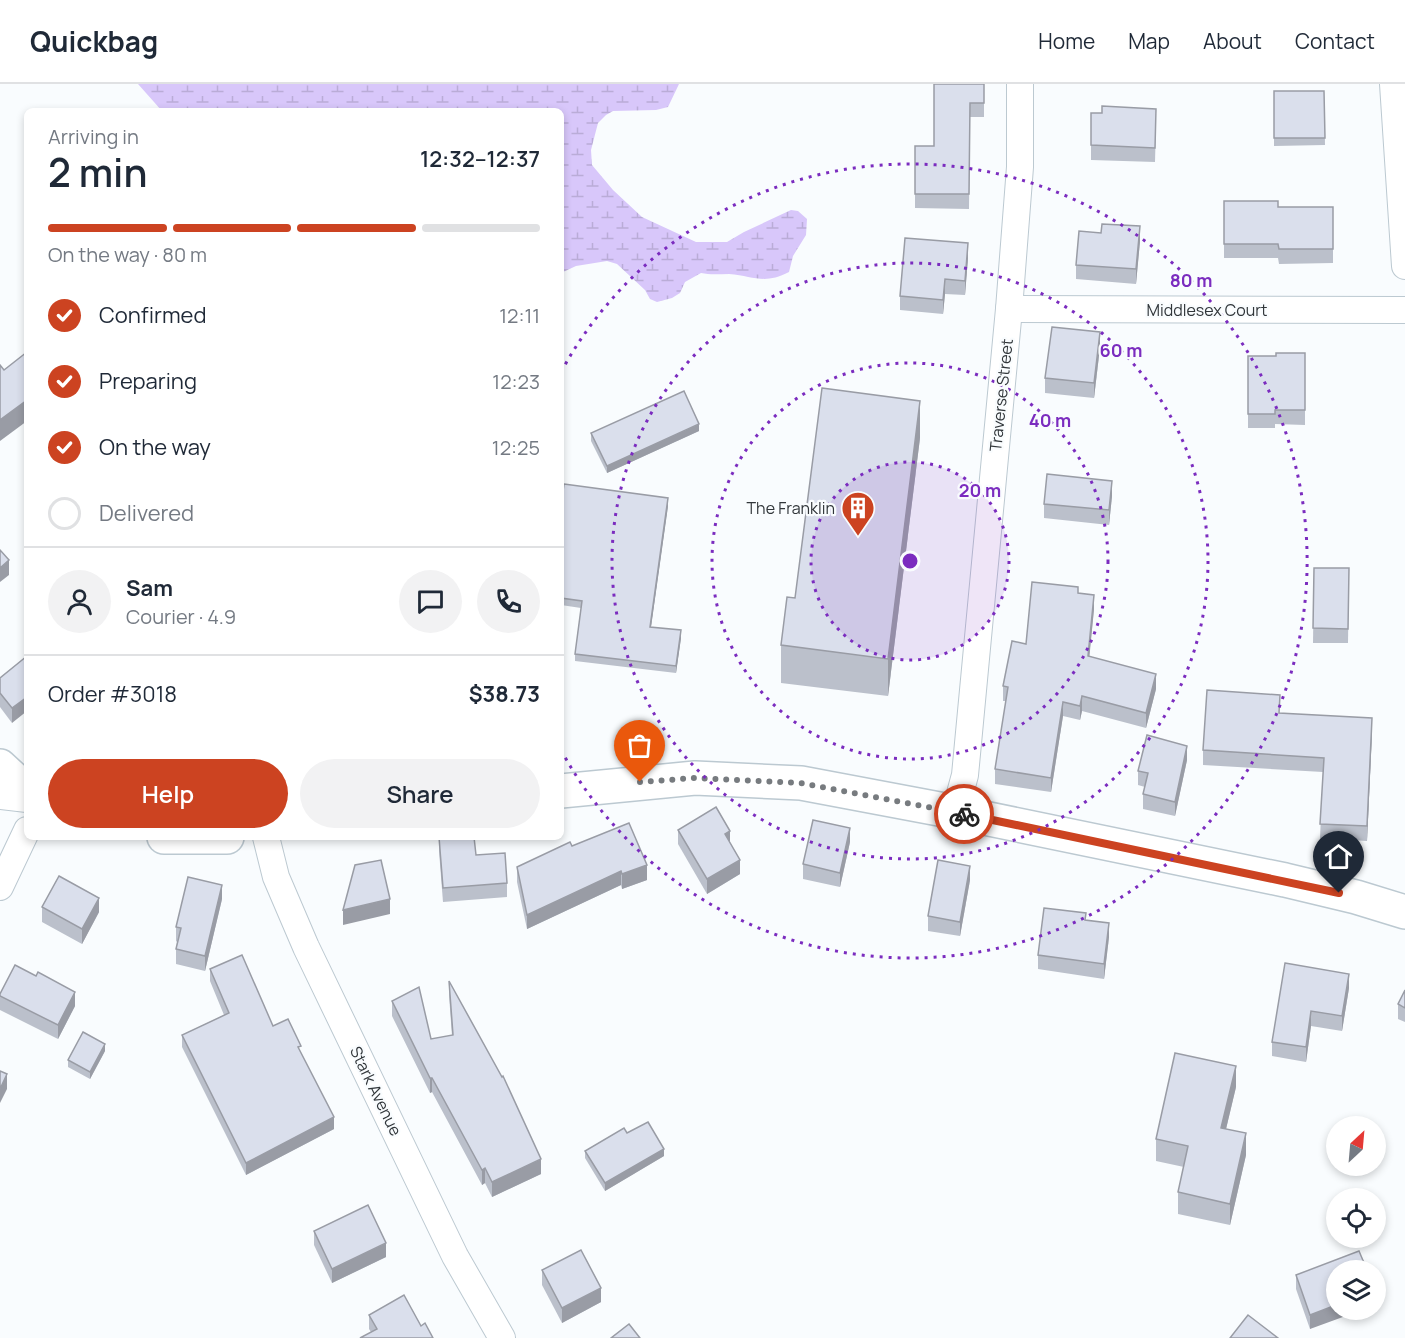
<!DOCTYPE html>
<meta charset="utf-8">
<style>
body{margin:0;font-family:Manrope,sans-serif;background:#f2f2f3;color:#1f2937;height:100vh;display:flex;flex-direction:column;font-size:22px;white-space:nowrap}
*{box-sizing:border-box;margin:0}
p{font-size:20px;color:#747a83}
.icon{flex:none;width:33px;height:33px;fill:none;stroke:currentColor;stroke-width:2;stroke-linecap:round;stroke-linejoin:round}
.map{position:relative;flex:1;overflow:hidden}
.drawer{position:absolute;left:24px;top:24px;width:540px;height:732px;display:flex;flex-direction:column;background:#fff;border-radius:9px;box-shadow:0 3px 9px #0003}
.drawer>*{flex:none}
.needle{width:39px;rotate:26deg}
.controls{position:absolute;left:1326px;top:1032px;display:grid;gap:12px}
.controls a{display:grid;place-items:center;width:60px;height:60px;border-radius:50%;background:#fff;box-shadow:0 3px 9px #0003;font-size:30px}
.pin{position:absolute;display:grid;place-items:center;width:51px;height:51px;color:#fff;margin:-62px -26px;border-radius:50% 50% 50% 0;rotate:-45deg;box-shadow:0 0 6px #0007}
.pin .icon{rotate:45deg}
.courier{position:absolute;display:grid;place-items:center;width:60px;height:60px;margin:-30px;border:4px solid #cc4321;border-radius:50%;background:#fff;color:#222;box-shadow:0 2px 8px #0007}
.summary em{font-style:normal;font-weight:600}
.summary div{display:flex;flex-direction:column-reverse}
.summary{display:flex;align-items:center;justify-content:space-between;height:102px;padding:0 24px}
h1{font-size:39px;font-weight:600;line-height:45px}
.bar{display:grid;grid-template-columns:repeat(4,1fr);gap:9px 6px;align-content:center;height:72px;padding:0 24px}
.bar i{height:8px;border-radius:4px;background:#e0e1e3}
.bar .selected{background:#cc4321}
.bar p{grid-column:span 4}
.line{display:flex;align-items:center;gap:15px;padding:0 24px;border-top:2px solid #e0e1e3}
.line div{flex:1}
.round{display:grid;place-items:center;flex:none;width:63px;height:63px;border-radius:32px;background:#f2f2f3}
ol{padding:0 24px;list-style:none}
li{display:flex;align-items:center;gap:18px;height:66px}
li p{margin-inline-start:auto}
li .icon{padding:6px;border-radius:50%;background:#cc4321;color:#fff;stroke-width:4}
li:last-child{color:#747a83}
li i{width:33px;height:33px;border:3px solid #e0e1e3;border-radius:50%}
.action{display:flex;gap:12px;margin-top:auto;padding:12px 24px}
.action a{flex:1;height:69px;border-radius:36px;background:#cc4321;color:#fff;font-size:24px;font-weight:600;line-height:69px;text-align:center}
.action a+a{background:#f2f2f3;color:#1f2937}
header{display:flex;align-items:center;gap:36px;box-sizing:border-box;height:84px;padding:0 30px;background:#fff;border-bottom:2px solid #e0e1e3}
header strong{font-size:28px}
nav{display:flex;gap:33px;margin-inline-start:auto;font-size:21px}
.map>svg:first-child{display:block}
</style>
<header>
<strong>Quickbag</strong>
<nav><a>Home</a><a>Map</a><a>About</a><a>Contact</a></nav>
</header>
<div class="map">
<svg width="1405" height="1254" viewBox="0 0 1405 1254">
<defs>
<pattern id="wetland-marsh" width="20" height="14" patternUnits="userSpaceOnUse" patternTransform="scale(1.5)"><rect width="20" height="14" fill="#d8c7fa"/><path d="M1 5h8M5 5V1M11 12h8M15 12V8" fill="none" stroke="#baacd7"/></pattern>
</defs>
<rect width="100%" height="100%" fill="#f9fcfe"/>
<path fill="url(#wetland-marsh)" d="M138 0H679L668 23 656 26 613 27 606 31 598 39 591 66 592 81 613 106 642 133 696 158H727L744 148 791 126 798 127 807 135 806 151 793 172 789 188C764 201 754 192 729 190 719 190 710 191 701 189L685 198 680 209 672 214 657 218 650 215 645 206 617 180 607 177 576 182 561 189V27H162Z"/>
<g fill="none" stroke-linecap="round" stroke-linejoin="round">
<g stroke="#bcc9d1" stroke-width="28">
<g id="minor">
<polyline points="1393,0 1405,182"/>
<polyline points="1009,225 1405,226"/>
<polyline points="0,712 27,715"/>
<polyline points="955,728 965,691 1009,225 1020,83 1020,0"/>
<polyline points="266,753 276,793 306,863 455,1172 502,1254"/>
<polyline points="0,803 27,746"/>
</g>
</g>
<g stroke="#bcc9d1" stroke-width="36">
<g id="secondary">
<polyline points="0,682 27,707"/>
<polyline points="561,707 695,694 801,699 955,728 1285,796 1356,813 1405,828"/>
<polyline points="164,753 227,753"/>
</g>
</g>
<use href="#minor" stroke="#fff" stroke-width="26"/>
<use href="#secondary" stroke="#fff" stroke-width="33"/>
</g>
<g fill="#bbc0cb">
<polygon points="984,0 984,33 970,33 969,125 915,124 915,62 934,62"/>
<polygon points="1274,7 1324,7 1325,61 1274,62"/>
<polygon points="1091,29 1156,39 1155,78 1091,76"/>
<polygon points="1224,117 1278,123 1333,123 1333,179 1279,180 1278,174 1224,174"/>
<polygon points="1140,157 1136,200 1076,195 1076,181"/>
<polygon points="968,174 965,211 945,210 943,230 900,226 900,212"/>
<polygon points="1100,263 1094,314 1045,309 1045,294"/>
<polygon points="1305,269 1305,341 1275,340 1275,344 1248,344 1248,272 1276,272"/>
<polygon points="699,347 607,389 591,357 591,349"/>
<polygon points="920,354 888,612 781,599 781,561 795,514"/>
<polygon points="1112,412 1109,441 1044,434 1044,420"/>
<polygon points="561,421 668,422 651,543 681,554 676,589 575,577 575,570 581,524 561,521"/>
<polygon points="1314,484 1349,484 1348,559 1313,559"/>
<polygon points="1078,509 1094,525 1089,573 1156,605 1146,644 1082,627 1080,636 1063,632 1051,708 995,700 995,685 1006,617 1003,617 1003,602 1026,560"/>
<polygon points="27,572 12,639 0,623 0,594"/>
<polygon points="1280,629 1372,648 1367,757 1320,754 1323,688 1203,681 1203,666"/>
<polygon points="1187,676 1175,732 1143,725 1143,710 1145,703 1138,701 1138,687"/>
<polygon points="678,746 730,759 740,790 707,810 678,760"/>
<polygon points="439,753 476,771 507,799 507,813 443,818 439,767"/>
<polygon points="850,758 840,803 803,795 803,780"/>
<polygon points="572,762 647,796 622,805 621,801 527,845 517,798 517,783"/>
<polygon points="970,796 960,852 928,847 928,832"/>
<polygon points="222,815 205,887 176,880 176,865 177,858 176,857 176,843"/>
<polygon points="42,823 99,828 82,860 42,838"/>
<polygon points="1086,836 1109,853 1104,895 1038,885 1038,871"/>
<polygon points="1285,879 1349,904 1342,947 1311,942 1306,978 1272,972 1272,958"/>
<polygon points="210,885 301,969 334,1045 246,1091 182,963 182,951 224,931 210,897"/>
<polygon points="449,897 541,1090 492,1113 485,1099 482,1101 432,1008 430,1009 392,932 392,917 431,955 452,952 449,911"/>
<polygon points="1405,906 1405,938 1398,935 1398,920"/>
<polygon points="0,910 75,922 58,955 0,926"/>
<polygon points="105,967 90,995 68,983 68,976"/>
<polygon points="1236,1003 1226,1045 1246,1071 1230,1141 1178,1130 1178,1108 1184,1083 1156,1077 1156,1055"/>
<polygon points="627,1049 664,1072 605,1107 585,1074 585,1067"/>
<polygon points="314,1147 386,1173 332,1199 314,1161"/>
<polygon points="542,1186 601,1218 562,1239 542,1201"/>
<polygon points="1367,1186 1310,1245 1296,1205 1296,1191"/>
<polygon points="369,1231 421,1242 371,1248 369,1245"/>
</g>
<g fill="#999ca5">
<polygon points="1140,142 1140,157 1136,200 1136,185"/>
<polygon points="968,159 968,174 965,211 965,197"/>
<polygon points="945,195 945,210 943,230 943,216"/>
<polygon points="1100,248 1100,263 1094,314 1094,299"/>
<polygon points="27,316 27,337 0,357 0,336"/>
<polygon points="920,317 920,354 888,612 888,575"/>
<polygon points="699,340 699,347 607,389 607,382"/>
<polygon points="1112,397 1112,412 1109,441 1109,426"/>
<polygon points="668,414 668,422 650,550 650,543"/>
<polygon points="9,476 9,491 0,498 0,484"/>
<polygon points="1094,511 1094,525 1088,587 1088,572"/>
<polygon points="681,546 681,554 676,589 676,582"/>
<polygon points="1156,590 1156,605 1146,644 1146,629"/>
<polygon points="1082,612 1082,627 1080,636 1080,622"/>
<polygon points="27,613 27,627 12,639 12,624"/>
<polygon points="1063,618 1063,632 1051,708 1051,694"/>
<polygon points="1372,634 1372,648 1367,757 1367,742"/>
<polygon points="1187,662 1187,676 1175,732 1175,718"/>
<polygon points="850,744 850,758 840,803 840,789"/>
<polygon points="730,747 730,761 725,750"/>
<polygon points="740,776 740,790 707,810 707,795"/>
<polygon points="647,781 647,796 622,805 622,790"/>
<polygon points="970,782 970,796 960,852 960,838"/>
<polygon points="621,787 621,801 527,845 527,831"/>
<polygon points="222,801 222,815 205,887 205,872"/>
<polygon points="99,814 99,828 82,860 82,845"/>
<polygon points="390,815 390,830 343,841 343,826"/>
<polygon points="1109,839 1109,853 1104,895 1104,880"/>
<polygon points="1349,890 1349,904 1342,947 1342,932"/>
<polygon points="75,908 75,922 58,955 58,941"/>
<polygon points="1311,927 1311,942 1306,978 1306,963"/>
<polygon points="105,960 105,967 90,995 90,988"/>
<polygon points="1236,982 1236,1003 1221,1066 1221,1044"/>
<polygon points="7,990 7,1005 0,1019 0,1005"/>
<polygon points="430,994 432,994 432,1008 430,1009"/>
<polygon points="334,1033 334,1045 246,1091 246,1079"/>
<polygon points="1246,1049 1246,1071 1230,1141 1230,1120"/>
<polygon points="664,1065 664,1072 605,1107 605,1099"/>
<polygon points="541,1075 541,1090 492,1113 492,1098"/>
<polygon points="485,1084 485,1099 482,1101 482,1086"/>
<polygon points="386,1159 386,1173 332,1199 332,1185"/>
<polygon points="601,1204 601,1218 562,1239 562,1224"/>
<polygon points="1336,1221 1336,1226 1362,1226 1310,1245 1310,1231"/>
</g>
<g fill="#dadfec" stroke="#999ca5" stroke-width="1.5">
<polygon points="934,0 984,0 984,19 970,19 969,110 915,110 915,62 934,62"/>
<polygon points="1274,7 1324,7 1325,54 1274,54"/>
<polygon points="1102,22 1156,25 1155,64 1091,61 1091,29 1102,29"/>
<polygon points="1224,117 1278,117 1278,123 1333,123 1333,165 1279,165 1278,160 1224,160"/>
<polygon points="1102,140 1140,142 1136,185 1076,181 1079,147 1101,149"/>
<polygon points="905,154 968,159 965,197 945,195 943,216 900,212"/>
<polygon points="1052,243 1100,248 1094,299 1045,294"/>
<polygon points="27,268 27,316 0,336 0,281 4,286"/>
<polygon points="1276,269 1305,269 1305,326 1275,326 1275,330 1248,330 1248,272 1276,272"/>
<polygon points="822,304 920,317 888,575 781,561 787,513 795,514"/>
<polygon points="684,307 699,340 607,382 591,349"/>
<polygon points="1047,390 1112,397 1109,426 1044,420"/>
<polygon points="564,400 668,414 650,543 681,546 676,582 575,570 582,517 561,514 561,421"/>
<polygon points="0,466 9,476 0,484"/>
<polygon points="1314,484 1349,484 1348,545 1313,544"/>
<polygon points="1032,498 1078,503 1078,509 1094,511 1088,572 1156,590 1146,629 1082,612 1080,622 1063,618 1051,694 995,685 1008,603 1003,602 1012,557 1026,560"/>
<polygon points="27,572 27,613 12,624 0,609 0,594"/>
<polygon points="1207,606 1280,611 1279,629 1372,634 1367,742 1320,740 1324,674 1203,666"/>
<polygon points="1147,651 1187,662 1175,718 1143,710 1148,689 1138,687"/>
<polygon points="716,723 730,747 725,750 740,776 707,795 678,746"/>
<polygon points="813,736 850,744 840,789 803,780"/>
<polygon points="629,739 647,781 622,790 621,787 527,831 517,783 570,758 572,762"/>
<polygon points="439,753 474,753 476,771 505,769 507,799 443,804"/>
<polygon points="381,776 390,815 343,826 355,781"/>
<polygon points="938,776 970,782 960,838 928,832"/>
<polygon points="59,792 99,814 82,845 42,823"/>
<polygon points="188,793 222,801 205,872 176,865 181,844 176,843"/>
<polygon points="1044,824 1086,829 1085,836 1109,839 1104,880 1038,871"/>
<polygon points="242,871 273,942 288,935 301,962 298,963 334,1033 246,1079 182,951 229,929 210,885"/>
<polygon points="1285,879 1349,890 1342,932 1311,927 1306,963 1272,958"/>
<polygon points="15,881 36,892 38,888 75,908 58,941 0,912 0,910"/>
<polygon points="449,897 502,993 503,992 541,1075 492,1098 485,1084 482,1086 432,994 430,994 392,917 419,903 431,955 453,951"/>
<polygon points="1405,906 1405,924 1398,920"/>
<polygon points="83,948 105,960 90,988 68,976"/>
<polygon points="1175,969 1236,982 1221,1044 1246,1049 1230,1120 1178,1108 1188,1062 1156,1055"/>
<polygon points="0,987 7,990 0,1005"/>
<polygon points="648,1038 664,1065 605,1099 585,1067 624,1044 627,1049"/>
<polygon points="368,1121 386,1159 332,1185 314,1147"/>
<polygon points="581,1166 601,1204 562,1224 542,1186"/>
<polygon points="1359,1167 1367,1186 1336,1186 1336,1221 1310,1231 1296,1191"/>
<polygon points="404,1211 421,1242 425,1239 433,1254 360,1254 377,1245 369,1231"/>
<polygon points="1248,1231 1278,1254 1230,1254"/>
<polygon points="629,1240 640,1254 611,1254"/>
</g>
<g fill="none" stroke-linecap="round" stroke-linejoin="round">
<polyline stroke="#777b7f" stroke-width="6" stroke-dasharray="0 10.8" points="640,698 695,694 801,699 964,730"/>
<polyline stroke="#cc4321" stroke-width="8" points="964,730 1339,809"/>
</g>
<circle cx="910" cy="477" r="99" fill="#7b2cbf" fill-opacity=".12"/>
<g fill="none" stroke="#7b2cbf" stroke-width="3" stroke-dasharray="3 6">
<circle cx="910" cy="477" r="99"/>
<circle cx="910" cy="477" r="198"/>
<circle cx="910" cy="477" r="298"/>
<path d="M561 288A397 397 0 1 1 561 666"/>
</g>
<defs>
<g id="building-pin" transform="scale(1.725)"><path d="M0 17L-7.5 6A9.5 9.5 0 1 1 7.5 6Z" fill="#cc4321" stroke="#f9fcfe"/><path d="M-4-6H4V6H1V3H-1V6H-4ZM-2.5-4.3h1.7v1.8h-1.7ZM.8-4.3h1.7v1.8H.8ZM-2.5-1h1.7V.8h-1.7ZM.8-1h1.7V.8H.8Z" fill="#fff"/></g>
</defs>
<g fill-rule="evenodd">
<use href="#building-pin" x="858" y="424"/>
</g>
<g text-anchor="middle" dominant-baseline="central" stroke-width="4.5" stroke-linejoin="round" paint-order="stroke">
<g font-size="16" fill="#31363a" stroke="#f9fcfe">
<text x="1207" y="226">Middlesex Court</text>
<text transform="translate(1001 311) rotate(-84)">Traverse Street</text>
<text transform="translate(376 1007) rotate(64)">Stark Avenue</text>
</g>
<g font-size="16" fill="#31363a" stroke="#f9fcfe" text-anchor="end">
<text x="835" y="424">The Franklin</text>
</g>
</g>
<circle cx="910" cy="477" r="9" fill="#7b2cbf" stroke="#f9fcfe" stroke-width="3"/>
<g font-size="18" text-anchor="middle" font-weight="bold" fill="#7b2cbf" stroke="#f9fcfe" stroke-width="4.5" stroke-linejoin="round" paint-order="stroke">
<text x="1191" y="203">80 m</text>
<text x="1121" y="273">60 m</text>
<text x="1050" y="343">40 m</text>
<text x="980" y="413">20 m</text>
</g>
</svg>
<div class="controls">
<a><svg class="needle" viewBox="-14 -14 28 28"><path d="M0-13l5 13h-10z" fill="#e53935"/><path d="M0 13l5-13h-10z" fill="#747a83"/></svg></a>
<a><svg class="icon" aria-label="locate" viewBox="0 0 24 24"><circle cx="12" cy="12" r="6"/><path d="M12 2v4M12 18v4M2 12h4M18 12h4"/></svg></a>
<a><svg class="icon" aria-label="layers" viewBox="0 0 24 24"><path d="M12 4l9 5-9 5-9-5zM3 14l9 5 9-5"/></svg></a>
</div>
<div class="pin" style="left:640px;top:698px;background:#ea580c"><svg class="icon" aria-label="bag" viewBox="0 0 24 24"><path d="M5 8h14l-1 12H6zM9 8a3 3 0 0 1 6 0"/></svg></div>
<div class="pin" style="left:1339px;top:809px;background:#1f2937"><svg class="icon" aria-label="home" viewBox="0 0 24 24"><path d="M3 11l9-7 9 7M6 9v11h12V9"/></svg></div>
<div class="courier" style="left:964px;top:730px"><svg class="icon" aria-label="bike" viewBox="0 0 24 24"><circle cx="6" cy="16" r="4"/><circle cx="18" cy="16" r="4"/><path d="M6 16l4-8h5l3 8M10 8l3 8H6M13 5h3"/></svg></div>
<section class="drawer">
<div class="summary"><div><h1>2 min</h1><p>Arriving in</p></div><em>12:32–12:37</em></div>
<div class="bar"><i class="selected"></i><i class="selected"></i><i class="selected"></i><i></i><p>On the way · 80 m</p></div>
<ol>
<li><svg class="icon" aria-label="check" viewBox="0 0 24 24"><path d="M5 12l5 5 9-10"/></svg>Confirmed<p>12:11</p></li>
<li><svg class="icon" aria-label="check" viewBox="0 0 24 24"><path d="M5 12l5 5 9-10"/></svg>Preparing<p>12:23</p></li>
<li><svg class="icon" aria-label="check" viewBox="0 0 24 24"><path d="M5 12l5 5 9-10"/></svg>On the way<p>12:25</p></li>
<li><i></i>Delivered</li>
</ol>
<div class="line" style="height:108px"><a class="round"><svg class="icon" aria-label="person" viewBox="0 0 24 24"><circle cx="12" cy="8" r="4"/><path d="M4 21q1-7 8-7t8 7"/></svg></a><div><b>Sam</b><p>Courier · 4.9</p></div><a class="round"><svg class="icon" aria-label="chat" viewBox="0 0 24 24"><path d="M4 5h16v11H9l-5 4z"/></svg></a><a class="round"><svg class="icon" aria-label="phone" viewBox="0 0 24 24"><path d="M5 4h4l2 5-3 2q2 4 5 5l2-3 5 2v4C11 20 4 13 5 4z"/></svg></a></div>
<div class="line" style="height:78px"><div>Order #3018</div><b>$38.73</b></div>
<div class="action"><a>Help</a><a>Share</a></div>
</section>
</div>
